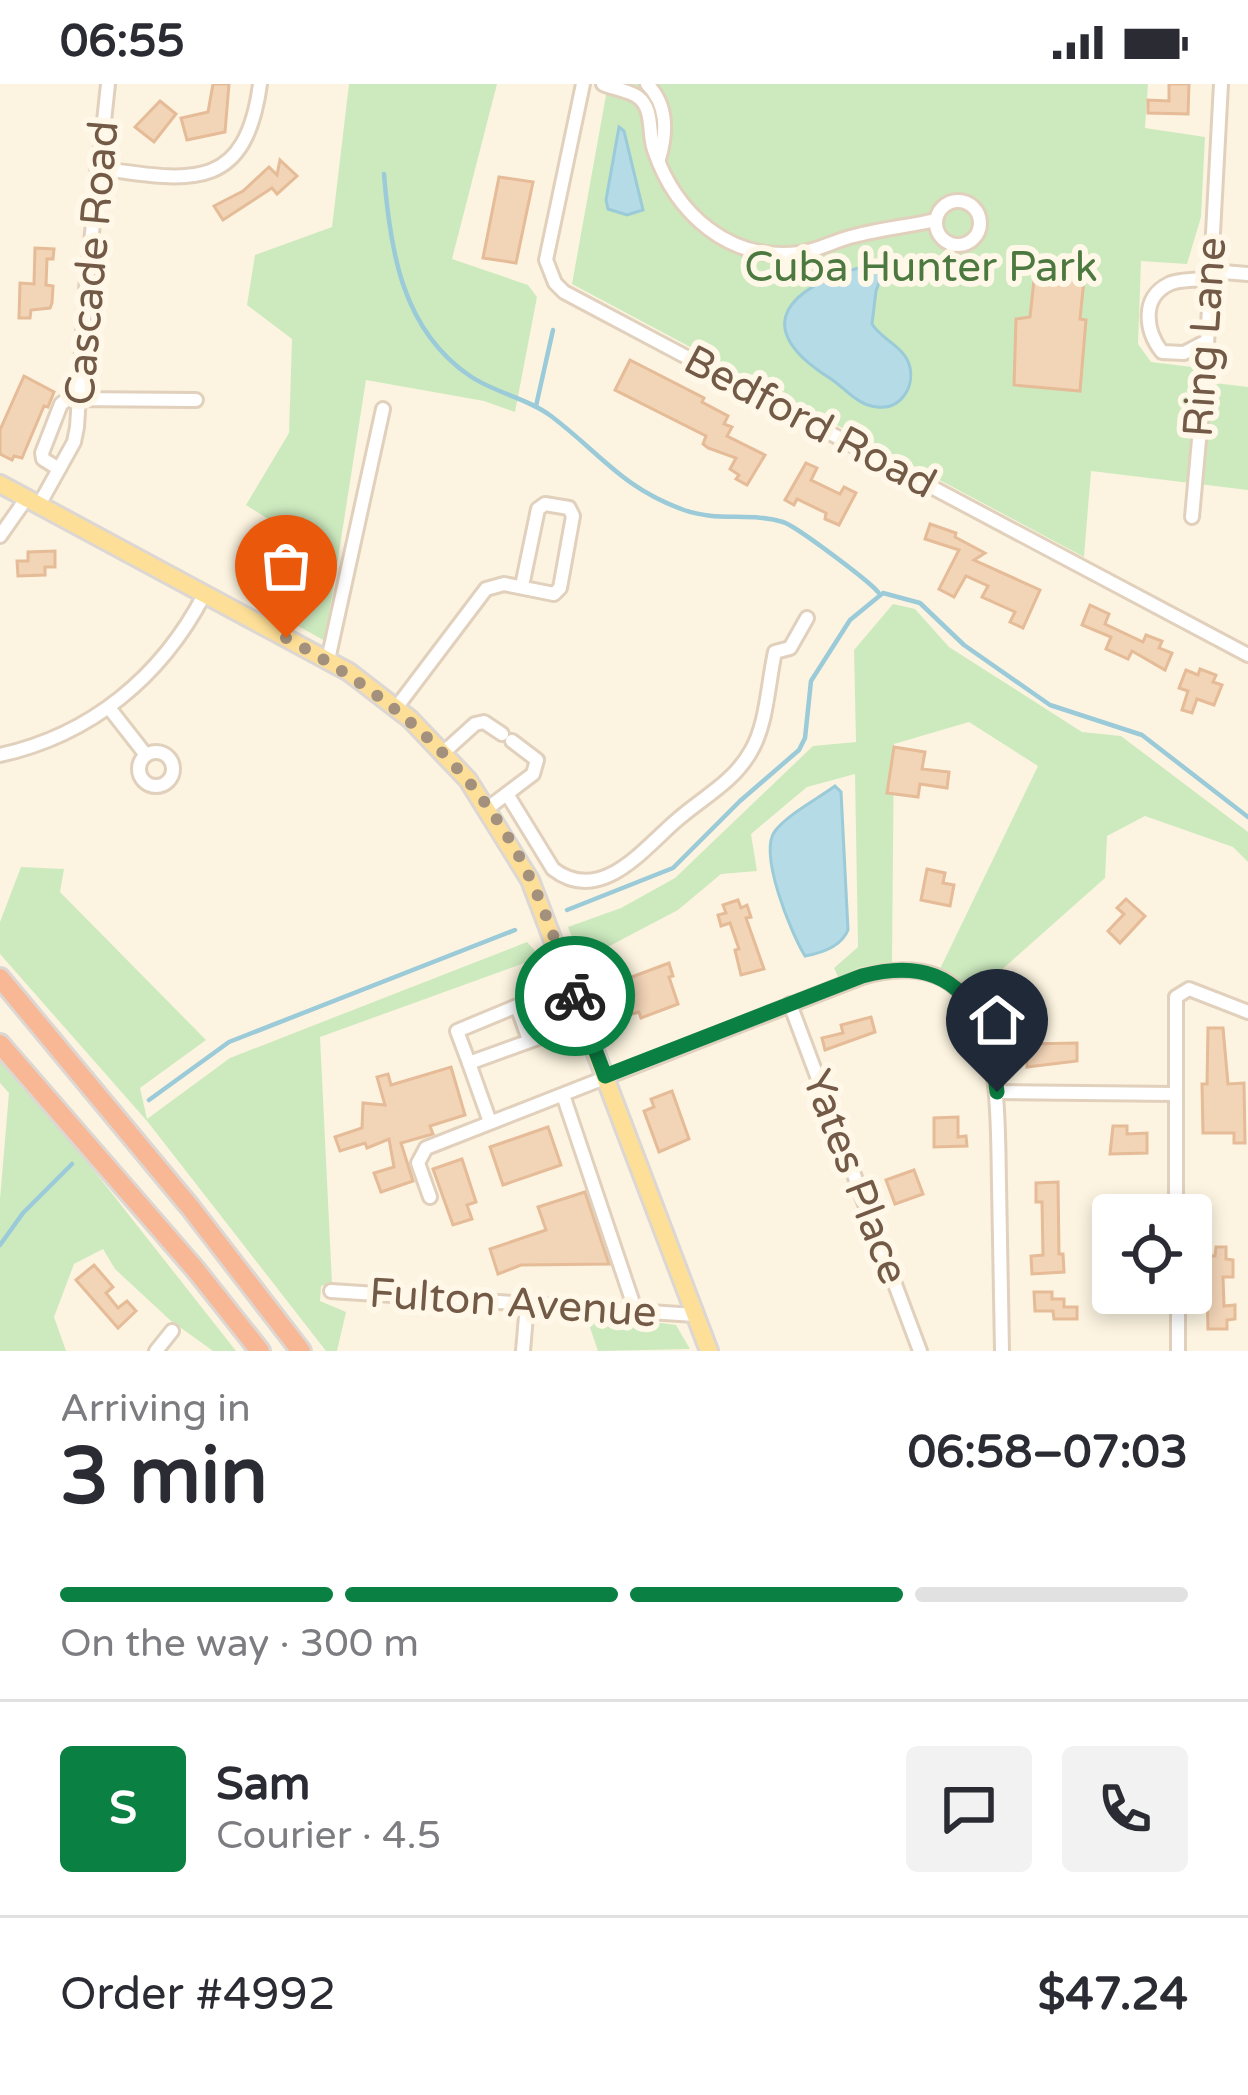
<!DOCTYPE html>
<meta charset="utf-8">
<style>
body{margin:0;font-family:"Varela Round",sans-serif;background:#f2f2f3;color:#2b2b33;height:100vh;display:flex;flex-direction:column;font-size:45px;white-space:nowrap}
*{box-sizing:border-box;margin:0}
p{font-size:39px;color:#7c7c81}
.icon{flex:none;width:66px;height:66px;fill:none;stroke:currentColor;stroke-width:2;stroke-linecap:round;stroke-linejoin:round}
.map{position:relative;height:1267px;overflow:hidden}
.details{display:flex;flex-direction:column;background:#fff;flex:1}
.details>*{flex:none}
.tools{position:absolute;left:1092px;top:1110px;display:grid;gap:24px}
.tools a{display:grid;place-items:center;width:120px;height:120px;border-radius:12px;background:#fff;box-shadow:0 6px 18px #0003;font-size:60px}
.pin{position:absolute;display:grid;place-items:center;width:102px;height:102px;color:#fff;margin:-123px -51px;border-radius:50% 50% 50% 0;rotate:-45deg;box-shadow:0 0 12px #0007}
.pin .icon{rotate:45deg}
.courier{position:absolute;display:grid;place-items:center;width:120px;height:120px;margin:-60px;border:9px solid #0b8043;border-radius:50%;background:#fff;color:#222;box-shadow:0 3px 15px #0007}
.head em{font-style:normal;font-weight:800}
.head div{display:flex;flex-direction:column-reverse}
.head{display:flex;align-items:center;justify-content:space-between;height:204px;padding:0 60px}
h1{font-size:78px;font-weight:800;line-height:90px}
.bar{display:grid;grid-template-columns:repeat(4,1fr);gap:18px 12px;align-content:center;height:144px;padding:0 60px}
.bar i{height:15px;border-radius:9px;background:#e1e1e2}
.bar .selected{background:#0b8043}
.bar p{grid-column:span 4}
.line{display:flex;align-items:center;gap:30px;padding:0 60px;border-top:3px solid #e1e1e2}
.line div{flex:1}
.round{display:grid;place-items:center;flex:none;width:126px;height:126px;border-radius:12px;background:#f2f2f3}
.status{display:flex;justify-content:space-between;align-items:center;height:84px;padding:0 60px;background:#fff;direction:ltr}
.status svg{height:33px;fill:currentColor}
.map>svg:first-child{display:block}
</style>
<div class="status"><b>06:55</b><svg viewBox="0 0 49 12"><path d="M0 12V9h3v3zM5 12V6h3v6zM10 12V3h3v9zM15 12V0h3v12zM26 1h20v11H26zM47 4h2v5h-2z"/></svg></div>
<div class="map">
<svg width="1248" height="1267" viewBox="0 0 1248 1267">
<rect width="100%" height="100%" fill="#fcf4e0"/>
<g fill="#cdeabf">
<polygon points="349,0 497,0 452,175 528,201 537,213 515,328 484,317 366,296 325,557 273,528 279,442 246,421 289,349 292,255 247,221 255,171 332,143"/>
<polygon points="608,0 1148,0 1145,44 1205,53 1201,133 1187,180 1141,177 1138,260 1151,278 1200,284 1206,298 1248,303 1248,406 1091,387 1084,473 572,200"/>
<polygon points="893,520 915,525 949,563 1082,648 1121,652 1248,748 1248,778 1233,763 1145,732 1107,752 1105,794 972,912 940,885 1038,682 969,638 894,660 892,878 858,884 840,897 834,884 858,863 855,690 807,703 751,750 757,787 721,790 678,826 581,877 568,843 621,824 675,794 813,662 856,658 854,566"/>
<polygon points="21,783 64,785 60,808 206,956 140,1004 147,1035 230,974 527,858 541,873 320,953 332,1199 321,1202 320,1217 346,1228 337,1267 326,1267 147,1037 0,870 0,838"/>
<polygon points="0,975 32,1008 236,1267 213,1267 170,1236 115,1185 103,1165 74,1180 54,1233 66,1267 0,1267 0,1115 9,1009 0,999"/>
<polygon points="585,1229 676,1241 690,1265 598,1267"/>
</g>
<g fill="#b5dbe6" stroke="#9bcad8" stroke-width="3">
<polygon points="619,43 624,47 643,126 627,131 608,125 606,116"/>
<path d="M878 179 884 185 876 207 872 240C881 255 903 262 909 280 916 302 901 326 877 323 857 321 846 305 831 295 736 236 805 195 878 179Z"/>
<path d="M835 702 841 708 848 846C841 863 822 869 805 872 791 849 758 769 775 747 788 730 819 714 835 702Z"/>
</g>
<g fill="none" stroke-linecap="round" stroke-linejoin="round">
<g stroke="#9bcad8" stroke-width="4.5">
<path d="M384 90C390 166 402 246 470 292 495 309 527 314 551 332 600 369 622 404 684 426 716 438 752 428 783 438 796 442 869 497 878 508"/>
<polyline points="536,322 553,246"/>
<polyline points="567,826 673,784 740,717 799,666 805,654 811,597 850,536 883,509 920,519 964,561 1050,621 1142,651 1248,733"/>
<polyline points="149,1016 229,958 515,846"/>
<polyline points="0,1161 23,1129 72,1080"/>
</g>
</g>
<g fill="#f2d4b7" stroke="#e5bb98" stroke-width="3">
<polygon points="213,0 229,0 225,48 187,56 181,34 208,28"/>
<polygon points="1169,0 1189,0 1188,30 1148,29 1148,16 1169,17"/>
<polygon points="160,17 176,30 154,58 135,43"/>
<polygon points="280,76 297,92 277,110 272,104 223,136 214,122 243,107 269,83 277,91"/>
<polygon points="499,93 533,98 516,179 483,174"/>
<polygon points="35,164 54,165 53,175 47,175 46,201 53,202 52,219 50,224 31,226 30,234 19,234 20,199 34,200"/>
<polygon points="1072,175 1086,176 1080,235 1086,236 1080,307 1014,301 1016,235 1030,233 1036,177 1071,180"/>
<polygon points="630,276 704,314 702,318 728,332 724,340 732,343 727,352 765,371 747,401 736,395 739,391 730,385 736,374 708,364 703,360 706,352 615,306"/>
<polygon points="24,292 54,308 48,323 44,322 22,374 14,372 12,376 0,370 0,346"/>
<polygon points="806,379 817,384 811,396 840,410 844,403 856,409 839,441 825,435 826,429 797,415 794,421 785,416"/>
<polygon points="930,440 956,449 955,453 985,469 974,476 1040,506 1023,544 1010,538 1015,528 982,513 988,502 966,492 954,513 939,505 959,466 925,455"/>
<polygon points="55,467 55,483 45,483 45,491 18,492 17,477 28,477 28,468"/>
<polygon points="1090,521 1109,530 1105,540 1143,558 1146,551 1162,557 1159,564 1172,569 1165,586 1132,567 1128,575 1106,565 1111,553 1082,541"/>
<polygon points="1200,585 1216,591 1213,598 1222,601 1214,621 1197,615 1192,629 1182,626 1188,607 1179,604 1186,586 1198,591"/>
<polygon points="894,663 925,668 922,685 949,688 947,704 920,700 918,713 887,709"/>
<polygon points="927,785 945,789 943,799 954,801 950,822 921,816"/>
<polygon points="1126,815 1145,832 1120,859 1108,847 1124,830 1117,824"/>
<polygon points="738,816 741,824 747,821 751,833 746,834 764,885 741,891 735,866 739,865 730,839 721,842 718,831 726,829 723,821"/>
<polygon points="669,879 673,892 669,893 678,920 641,934 639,928 629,931 624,914 634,910 629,894"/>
<polygon points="871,933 875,948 825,966 822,954 843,949 841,941"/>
<polygon points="1208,944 1223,944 1228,1000 1244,999 1245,1059 1234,1059 1234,1049 1203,1049 1202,1000 1207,1000"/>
<polygon points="1077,959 1077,977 1027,983 1027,960"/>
<polygon points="451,983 465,1031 430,1042 433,1050 401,1059 413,1097 381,1108 374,1089 394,1083 389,1055 367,1064 365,1059 340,1067 335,1053 362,1044 363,1019 385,1021 377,993 388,990 391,1001"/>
<polygon points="672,1007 689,1055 659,1068 644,1027 654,1023 651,1015"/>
<polygon points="958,1033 958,1053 966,1052 967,1062 934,1063 934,1034"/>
<polygon points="1113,1042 1127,1042 1127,1050 1147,1049 1147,1069 1110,1070"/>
<polygon points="548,1043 561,1081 503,1101 490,1063"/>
<polygon points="462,1075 476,1118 467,1121 472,1135 453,1141 433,1085"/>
<polygon points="914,1086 923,1110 895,1120 886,1096"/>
<polygon points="1058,1098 1059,1170 1063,1170 1064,1188 1032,1190 1031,1172 1043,1171 1042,1118 1036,1118 1036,1099"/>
<polygon points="585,1108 609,1180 521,1181 498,1190 490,1165 546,1146 538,1123"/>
<polygon points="1216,1163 1226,1163 1226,1175 1233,1176 1233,1193 1223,1193 1224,1222 1235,1221 1235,1235 1227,1236 1227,1245 1208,1245 1206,1172 1215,1172"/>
<polygon points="94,1181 113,1203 106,1209 118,1224 127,1217 136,1227 118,1244 76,1196"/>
<polygon points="1034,1208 1052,1208 1052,1215 1064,1215 1064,1223 1077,1223 1077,1235 1054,1235 1053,1227 1035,1227"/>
</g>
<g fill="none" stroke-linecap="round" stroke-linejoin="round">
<g stroke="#e1d0bc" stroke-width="18">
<g id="minor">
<polyline points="583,0 546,176 555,199 564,208 1248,571"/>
<path d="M603 0C614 5 628 6 638 13 654 25 648 49 654 66 676 130 729 178 800 169 819 166 836 156 854 152 881 145 909 142 936 136"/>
<path d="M647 0C668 21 667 48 659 75"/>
<path d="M97 84C186 96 245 112 260 0"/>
<circle cx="958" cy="139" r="22"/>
<polyline points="1210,187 1248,190"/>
<path d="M1207 257 1184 269 1162 268C1146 248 1140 214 1169 200 1179 195 1198 196 1209 195"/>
<polyline points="59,385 43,375 42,369 61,320 68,315 196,316"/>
<polyline points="39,421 74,358 77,343 86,205 108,0"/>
<polyline points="1192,433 1206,279 1221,0"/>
<polyline points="0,452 26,415"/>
<polyline points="328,576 383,325"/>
<polyline points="396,624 486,505 504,500 554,510 560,504 573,432 569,424 545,420 538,425 522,502"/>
<polyline points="110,625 146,671"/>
<polyline points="444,668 475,640 484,638 502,650"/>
<circle cx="156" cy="685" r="17"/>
<path d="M0 671C91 651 161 593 204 511"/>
<path d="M507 710 553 785C601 822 644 764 677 736 702 714 734 698 751 667 767 640 768 599 775 568L790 564 807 534"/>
<polyline points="488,724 533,690 537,676 512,657"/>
<polyline points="790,920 920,1267"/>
<polyline points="469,979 457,947 517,922 529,956"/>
<polyline points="997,1008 1175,1010"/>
<polyline points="563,1011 636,1228"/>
<polyline points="490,1038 469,979 585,937"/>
<path d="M430 1113 418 1079 426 1064 862 893C1005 852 997 1008 999 1100 1000 1156 1001 1211 1002 1267"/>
<polyline points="1176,1131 1176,913 1189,905 1248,928"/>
<polyline points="331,1207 695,1231"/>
<polyline points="1178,1209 1178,1267"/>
<polyline points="156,1267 172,1247"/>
<polyline points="523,1267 527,1220"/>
</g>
</g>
<g stroke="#ddd7d3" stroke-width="22">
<polyline id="major" points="0,400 349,588 410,635 468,696 530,796 709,1267"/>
</g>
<g stroke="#ddd7d3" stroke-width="24">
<g id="highway">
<polyline points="0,894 190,1123 301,1267"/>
<polyline points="0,960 195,1185 260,1267"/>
</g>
</g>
<use href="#minor" stroke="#fff" stroke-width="12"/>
<use href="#major" stroke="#fddf97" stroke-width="16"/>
<use href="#highway" stroke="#f8b795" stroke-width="18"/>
</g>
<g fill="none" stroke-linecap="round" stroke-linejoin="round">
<path stroke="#a3907d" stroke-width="12" stroke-dasharray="0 21.6" d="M286 554C384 607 466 674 520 774 543 817 558 866 575 912"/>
<path stroke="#0b8043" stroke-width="15" d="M575 912 605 992 862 892C956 867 988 926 997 1008"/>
</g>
<g text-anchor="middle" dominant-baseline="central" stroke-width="12" stroke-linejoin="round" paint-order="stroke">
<g font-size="42" fill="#735a47" stroke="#fff7e7">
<text transform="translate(92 179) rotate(-85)">Cascade Road</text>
<text transform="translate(1205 253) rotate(-86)">Ring Lane</text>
<text transform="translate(810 338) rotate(28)">Bedford Road</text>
<text transform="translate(855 1093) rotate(69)">Yates Place</text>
<text transform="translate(513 1219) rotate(4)">Fulton Avenue</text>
</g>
<g font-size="42" fill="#4c793f" stroke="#fff7e7">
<text x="921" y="183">Cuba Hunter Park</text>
</g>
</g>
</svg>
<div class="tools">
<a><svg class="icon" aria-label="locate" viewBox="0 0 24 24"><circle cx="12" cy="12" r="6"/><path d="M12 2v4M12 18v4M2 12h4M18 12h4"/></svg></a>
</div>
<div class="pin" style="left:286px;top:554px;background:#ea580c"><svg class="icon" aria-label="bag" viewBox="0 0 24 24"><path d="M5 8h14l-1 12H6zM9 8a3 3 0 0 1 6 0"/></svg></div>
<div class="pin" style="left:997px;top:1008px;background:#1f2937"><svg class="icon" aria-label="home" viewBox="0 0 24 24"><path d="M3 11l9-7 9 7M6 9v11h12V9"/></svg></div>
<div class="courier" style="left:575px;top:912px"><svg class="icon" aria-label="bike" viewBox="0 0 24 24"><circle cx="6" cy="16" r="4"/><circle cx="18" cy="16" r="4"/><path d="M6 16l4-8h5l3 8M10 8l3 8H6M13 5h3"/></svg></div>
</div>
<section class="details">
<div class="head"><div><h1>3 min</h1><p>Arriving in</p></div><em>06:58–07:03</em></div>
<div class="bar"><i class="selected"></i><i class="selected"></i><i class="selected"></i><i></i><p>On the way · 300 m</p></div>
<div class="line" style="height:216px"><b class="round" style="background:#0b8043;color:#fff">S</b><div><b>Sam</b><p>Courier · 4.5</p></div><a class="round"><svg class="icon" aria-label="chat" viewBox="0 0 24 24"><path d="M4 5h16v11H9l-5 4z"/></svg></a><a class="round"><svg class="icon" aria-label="phone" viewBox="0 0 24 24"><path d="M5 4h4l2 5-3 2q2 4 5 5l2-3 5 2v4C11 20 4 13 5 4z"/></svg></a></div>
<div class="line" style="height:156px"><div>Order #4992</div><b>$47.24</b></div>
</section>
